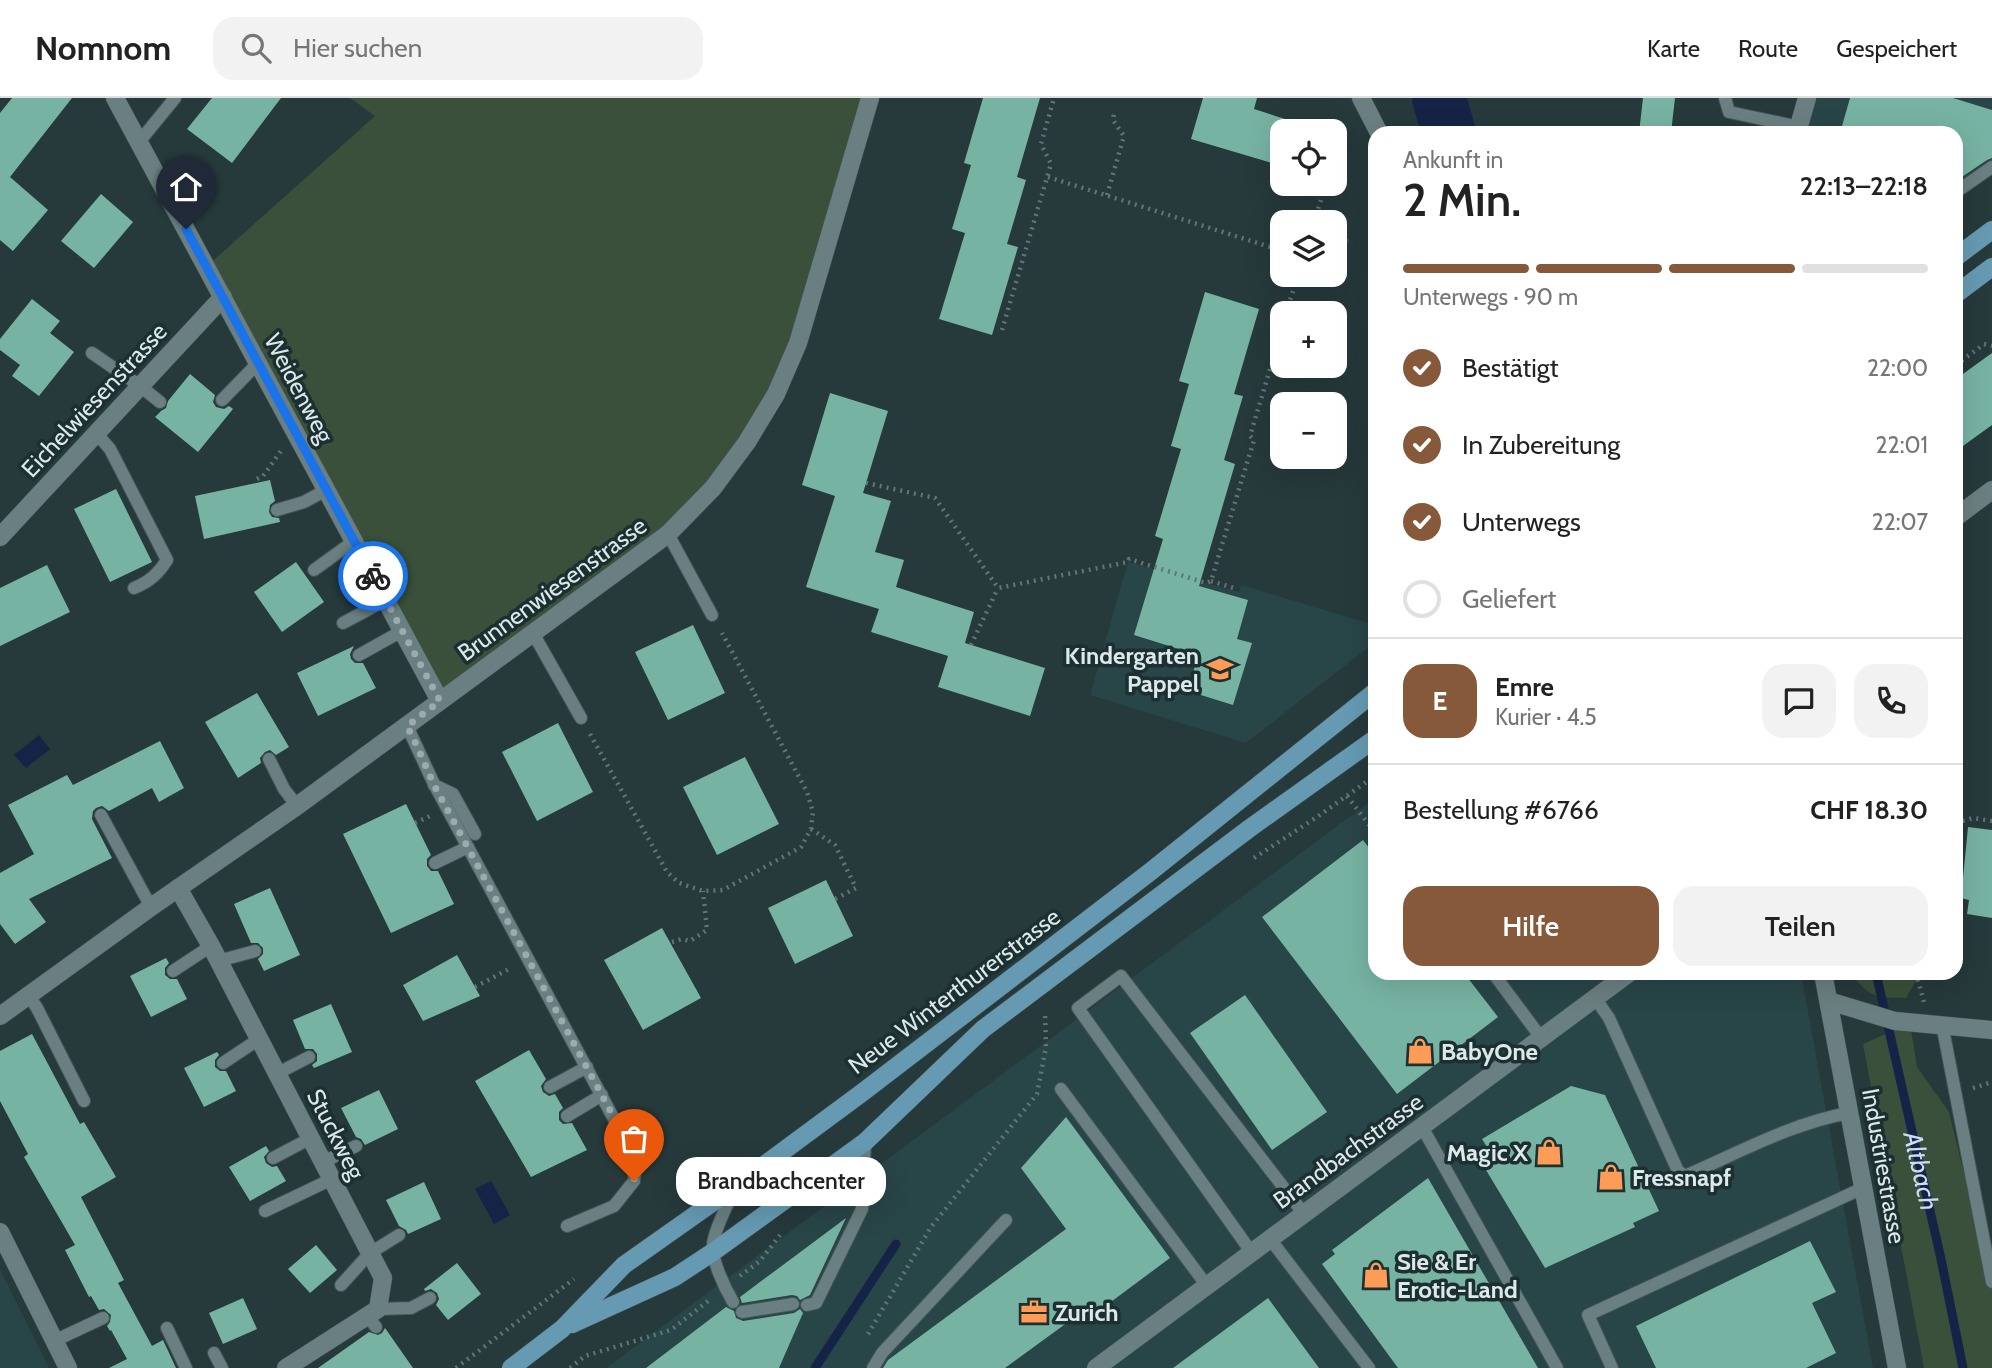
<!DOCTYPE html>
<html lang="de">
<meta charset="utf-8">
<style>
body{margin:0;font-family:Cabin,sans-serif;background:#f2f2f2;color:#222;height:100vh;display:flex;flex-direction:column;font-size:26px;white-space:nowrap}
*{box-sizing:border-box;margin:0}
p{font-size:23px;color:#767676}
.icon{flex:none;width:38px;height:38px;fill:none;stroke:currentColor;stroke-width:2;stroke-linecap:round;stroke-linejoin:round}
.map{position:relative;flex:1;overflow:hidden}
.sheet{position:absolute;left:1368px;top:28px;width:595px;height:854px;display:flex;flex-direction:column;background:#fff;border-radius:21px;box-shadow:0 7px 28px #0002}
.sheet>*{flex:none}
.tools{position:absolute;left:1270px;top:21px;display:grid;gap:14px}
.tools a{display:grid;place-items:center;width:77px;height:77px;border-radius:14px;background:#fff;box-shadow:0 7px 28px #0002;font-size:35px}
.pin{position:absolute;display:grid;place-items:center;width:60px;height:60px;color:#fff;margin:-72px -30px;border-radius:50% 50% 50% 0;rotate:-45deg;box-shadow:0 0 7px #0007}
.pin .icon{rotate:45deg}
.courier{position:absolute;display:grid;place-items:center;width:70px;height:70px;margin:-35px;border:5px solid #1a73e8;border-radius:50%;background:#fff;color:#222;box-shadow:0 2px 9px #0007}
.bubble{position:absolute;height:49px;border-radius:21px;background:#fff;box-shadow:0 7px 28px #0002;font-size:23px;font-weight:600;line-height:49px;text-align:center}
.overview em{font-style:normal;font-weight:600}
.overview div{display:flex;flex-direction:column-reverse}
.overview{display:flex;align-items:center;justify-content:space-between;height:119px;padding:0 35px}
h1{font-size:46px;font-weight:600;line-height:52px}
.bar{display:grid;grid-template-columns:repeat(4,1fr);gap:10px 7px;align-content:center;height:84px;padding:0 35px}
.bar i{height:9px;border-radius:5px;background:#e0e0e0}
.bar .selected{background:#855939}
.bar p{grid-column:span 4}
.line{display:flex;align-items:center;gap:18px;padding:0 35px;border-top:2px solid #e0e0e0}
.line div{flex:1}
.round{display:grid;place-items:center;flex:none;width:74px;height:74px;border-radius:21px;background:#f2f2f2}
ol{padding:0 35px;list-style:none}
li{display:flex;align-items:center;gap:21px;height:77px}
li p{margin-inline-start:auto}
li .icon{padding:7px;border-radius:50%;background:#855939;color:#fff;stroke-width:4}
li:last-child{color:#767676}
li i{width:38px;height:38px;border:4px solid #e0e0e0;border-radius:50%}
.action{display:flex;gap:14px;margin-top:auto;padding:14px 35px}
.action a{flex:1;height:80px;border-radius:21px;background:#855939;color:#fff;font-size:28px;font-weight:600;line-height:80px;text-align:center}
.action a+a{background:#f2f2f2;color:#222}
header{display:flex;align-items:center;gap:42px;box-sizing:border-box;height:98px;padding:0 35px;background:#fff;border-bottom:2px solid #e0e0e0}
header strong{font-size:33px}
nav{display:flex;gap:38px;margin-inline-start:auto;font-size:24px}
.search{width:490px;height:63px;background:#f2f2f2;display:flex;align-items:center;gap:18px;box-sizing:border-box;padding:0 24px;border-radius:21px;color:#767676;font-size:26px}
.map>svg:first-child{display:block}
</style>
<header>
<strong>Nomnom</strong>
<div class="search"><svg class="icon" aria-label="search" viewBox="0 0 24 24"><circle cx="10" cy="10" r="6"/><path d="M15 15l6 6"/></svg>Hier suchen</div>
<nav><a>Karte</a><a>Route</a><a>Gespeichert</a></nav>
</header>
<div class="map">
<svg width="1992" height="1270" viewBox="0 0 1992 1270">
<rect width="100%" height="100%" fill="#26393b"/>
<g fill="#284548">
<polygon points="1807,0 1992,0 1992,70 1957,102 1956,35 1797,35"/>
<polygon points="1128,464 1239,494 1241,487 1375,527 1375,544 1246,645 1090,597"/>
<polygon points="1375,700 1376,875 1801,875 1873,1270 606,1270"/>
<polygon points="0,1171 49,1270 0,1270"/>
</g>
<g fill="#3a503a">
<polygon points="350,0 870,0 798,245 713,390 440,603 206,169 375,18"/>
<path d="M1851 875H1916L1917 881 1906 900C1874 899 1870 900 1851 875Z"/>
<polygon points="1910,925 1917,969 1949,1014 1992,1191 1992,1270 1924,1270 1863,946"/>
</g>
<g fill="#152446">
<polygon points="39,637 50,651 26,670 14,657"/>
<polygon points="491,1083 510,1117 494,1126 475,1091"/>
</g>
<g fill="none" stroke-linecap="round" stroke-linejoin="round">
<g stroke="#152446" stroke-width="9">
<path id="s1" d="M1876 875 1941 1161 1963 1270"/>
<polyline points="815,1270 896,1146"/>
</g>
<polyline stroke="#152446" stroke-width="54" points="1439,0 1449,35"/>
</g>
<g fill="#77b3a2">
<polygon points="12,0 72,0 10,79 48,112 13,153 0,142 0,15"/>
<polygon points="212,0 281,0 232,65 187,31"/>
<polygon points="983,0 1040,0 1017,79 1026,82 1007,146 1018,149 992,237 939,221 965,135 952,131 971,67 964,65"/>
<polygon points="1203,0 1257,0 1254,11 1288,22 1285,33 1283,33 1283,40 1275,66 1191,41"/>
<polygon points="1643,0 1675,0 1671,35 1639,35"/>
<polygon points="1850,0 1953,0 1992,12 1992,60 1987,62 1956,83 1956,35 1840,35"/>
<polygon points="101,96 133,124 94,170 61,143"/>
<polygon points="1205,194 1259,211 1234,296 1243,298 1224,362 1235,366 1199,488 1248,502 1237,541 1252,545 1233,607 1188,593 1198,557 1134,537 1163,441 1155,438 1181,351 1171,348 1189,286 1179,283"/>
<polygon points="32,201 60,223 50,235 74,254 39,298 12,278 20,267 0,252 0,241"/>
<polygon points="1992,255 1992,327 1956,353 1956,281"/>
<polygon points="190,276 215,297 213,304 216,309 224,311 229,308 233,311 198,354 155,319 161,313 166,310 168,303"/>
<polygon points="830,295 888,313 863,395 891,403 875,454 904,462 896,489 974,514 965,545 1045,570 1030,618 938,589 948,558 871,534 879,511 806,489 835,398 802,387"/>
<polygon points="270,382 275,403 270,407 269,414 272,419 279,420 280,424 204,441 195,398"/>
<polygon points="116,391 152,464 110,484 74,411"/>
<polygon points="296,464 324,504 282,534 254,494"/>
<polygon points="47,467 70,514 0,548 0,490"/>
<polygon points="693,527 725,595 668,622 635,554"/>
<polygon points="354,548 350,556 351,561 355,565 363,565 376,590 318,618 297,575"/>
<polygon points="257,595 289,649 276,657 270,652 265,654 260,660 261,665 238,680 205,624"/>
<polygon points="558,625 593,694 537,723 502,654"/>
<polygon points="160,643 184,690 159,704 152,690 109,713 102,708 96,710 93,713 92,721 112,760 29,801 46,824 15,846 0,826 0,775 34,756 8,707 67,677 73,687"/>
<polygon points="745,659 779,726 717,757 683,689"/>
<polygon points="406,706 431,757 427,761 427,768 431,773 438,773 454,806 391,835 343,736"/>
<polygon points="1968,729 1992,732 1992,820 1967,816 1969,802 1961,800"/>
<polygon points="1363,742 1376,759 1376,875 1464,875 1498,919 1397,996 1262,819"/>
<polygon points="826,782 853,838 795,866 768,810"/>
<polygon points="270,790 300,857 264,873 258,861 263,856 263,850 258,845 251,845 234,806"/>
<polygon points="662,830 701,900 643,932 604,862"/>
<polygon points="457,857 480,898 423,923 403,887"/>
<polygon points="166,860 169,865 165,870 165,877 170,881 177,881 187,901 151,919 130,878"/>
<polygon points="1245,897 1327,1014 1272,1052 1190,935"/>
<polygon points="331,906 352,954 314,970 312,967 317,963 317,956 313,951 305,951 293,922"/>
<polygon points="32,936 80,1026 84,1024 116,1079 81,1099 124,1182 118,1185 152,1248 163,1242 176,1270 109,1270 127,1261 111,1232 110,1233 107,1228 110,1224 111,1217 104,1211 99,1212 91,1198 89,1199 65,1152 75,1147 24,1059 28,1056 0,1003 0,953"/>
<polygon points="529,952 546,981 541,988 543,994 549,998 555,996 563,1010 559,1014 559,1022 563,1026 572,1025 587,1052 531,1079 475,983"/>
<polygon points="217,954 219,957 215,962 215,969 220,973 226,973 236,993 204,1009 184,970"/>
<polygon points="1571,988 1605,997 1659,1113 1633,1125 1635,1129 1545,1170 1486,1072 1489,1071 1484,1062 1492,1057 1482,1041"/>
<polygon points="379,992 398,1031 365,1047 361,1041 356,1039 341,1010"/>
<polygon points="1066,1019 1170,1160 1096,1215 1090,1208 1005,1270 883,1270 888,1262 1066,1131 1021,1070"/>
<polygon points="266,1048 269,1053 264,1059 266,1065 272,1069 277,1068 286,1083 250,1103 229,1069"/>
<polygon points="1428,1080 1538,1270 1398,1270 1322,1166 1335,1156 1332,1152"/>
<polygon points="424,1084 441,1121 408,1136 406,1132 399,1128 386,1102"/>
<polygon points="846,1120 810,1197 800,1202 797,1198 792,1197 742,1205 740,1199"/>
<polygon points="1810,1143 1836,1194 1812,1205 1836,1255 1806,1270 1656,1270 1636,1228"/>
<polygon points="316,1147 337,1172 310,1195 288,1171"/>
<polygon points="457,1165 481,1196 448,1222 436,1207 439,1201 437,1195 431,1191 425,1193 424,1191"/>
<polygon points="243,1200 257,1231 223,1246 209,1215"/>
<polygon points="1268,1200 1319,1270 1173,1270"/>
<polygon points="726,1209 734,1213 736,1220 743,1223 794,1215 800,1211 803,1215 779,1270 646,1270"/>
<polygon points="385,1230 413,1270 318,1270 369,1234 378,1237 382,1235"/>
</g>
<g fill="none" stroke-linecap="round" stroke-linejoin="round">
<g stroke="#445456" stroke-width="14">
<g id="lane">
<polyline points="1725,0 1729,14 1799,29"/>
<polyline points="139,44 175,0"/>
<polyline points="1956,94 1992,69"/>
<polyline points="92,255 140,288 160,304"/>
<polyline points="222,302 258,265"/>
<path d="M97 336 110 351 167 462C158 476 149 484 134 490"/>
<polyline points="277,412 304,404 326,392"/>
<polyline points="668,436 712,517"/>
<polyline points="314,472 354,443"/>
<polyline points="343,525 386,502"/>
<polyline points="533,535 581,620"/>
<polyline points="359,557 402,533"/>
<polyline points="407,628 434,686 636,1062 634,1083 614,1108 567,1128"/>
<polyline points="269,661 284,691 297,708"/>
<polyline points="434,687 453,696 475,736"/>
<polyline points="101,717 151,809"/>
<polyline points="435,765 468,749"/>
<polyline points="218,863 255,853"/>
<polyline points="173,873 211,848"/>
<polyline points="1493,875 1542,941"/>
<polyline points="29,898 37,910 84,1003"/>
<path d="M1595 900 1609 920 1678 1073 1685 1078C1738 1055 1792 1025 1849 1015"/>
<polyline points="1942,926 1992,1184"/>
<polyline points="223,965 259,941"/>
<polyline points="278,975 309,959"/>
<polyline points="550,989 587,969"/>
<polyline points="1061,991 1207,1188"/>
<polyline points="567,1018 602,997"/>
<polyline points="1422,1029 1557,1270"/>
<polyline points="273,1060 311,1040"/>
<polyline points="323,1064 356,1048"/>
<polyline points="265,1113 332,1081"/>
<polyline points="1270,1141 1369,1270"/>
<polyline points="1252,1155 1078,910 1121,878 1304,1116"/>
<polyline points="341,1187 370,1155 399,1137"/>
<path d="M733 1204C725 1190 711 1162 713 1146 714 1132 729 1103 736 1088"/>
<polyline points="807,1207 816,1205 862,1111 865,1044"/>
<polyline points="378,1211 411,1210 430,1200"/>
<polyline points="742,1214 793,1206"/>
<polyline points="367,1218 376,1229"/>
<polyline points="167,1230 186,1270"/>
<polyline points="54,1243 103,1220"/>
<polyline points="214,1255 222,1270"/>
<polyline points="873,1270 882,1255 1006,1122"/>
<polyline points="1612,1270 1588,1217 1863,1090"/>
</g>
</g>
<g stroke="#445456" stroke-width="19">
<g id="street">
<polyline points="115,0 440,603"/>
<polyline points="1361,0 1379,35"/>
<polyline points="1797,35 1807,0"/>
<polyline points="1956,419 1992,392"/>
<polyline points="0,439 223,199"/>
<polyline points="178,790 211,848 383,1180 378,1211 286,1270"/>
<polyline points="1823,875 1897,1270"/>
<polyline points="1829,903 1895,923 1992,932"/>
<polyline points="0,918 151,809 297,708 668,436 713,390 747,344 776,296 798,245 870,0"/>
<polyline points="0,1134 68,1270"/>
<polyline points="1096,1270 1629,875"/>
</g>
</g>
<g stroke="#445456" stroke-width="19">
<g id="primary">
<polyline points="1956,159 1992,132"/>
<polyline points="1956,196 1992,169"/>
<polyline points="572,1226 675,1179 713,1154 865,1044 983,931 1250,730 1376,640"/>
<polyline points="511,1270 562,1231 624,1167 736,1088 863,994 1150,774 1376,593"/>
</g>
</g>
<g stroke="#637475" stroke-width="4.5" stroke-dasharray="2 5" stroke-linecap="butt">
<polyline points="1335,56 1341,36"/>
<polyline points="1048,79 1283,153"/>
<polyline points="1107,97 1124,38 1113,22 1114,15"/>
<polyline points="1314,124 1326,86"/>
<polyline points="1335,149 1348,142"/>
<polyline points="1286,215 1298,177"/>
<polyline points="1002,232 1051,66 1041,46 1054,0"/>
<polyline points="1956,267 1984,246 1992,248"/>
<polyline points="257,381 263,378 281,353"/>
<polyline points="866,385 935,400 998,490 1128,464 1129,461 1206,485 1211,483 1254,342 1250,338 1283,228"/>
<polyline points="1211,483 1237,491"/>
<polyline points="971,547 998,490"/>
<polyline points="590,636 667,774 679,785 703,793 723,792 801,749 811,731 813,714 807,694 722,535"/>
<polyline points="1347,698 1376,736"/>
<polyline points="415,725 430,718"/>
<polyline points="1956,725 1973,720 1992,723"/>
<polyline points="811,731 835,747 856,790 835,801"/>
<polyline points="1254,760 1317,719 1376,677"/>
<polyline points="672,844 682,841 690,843 707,832 703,793"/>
<polyline points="1916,875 1924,904"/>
<polyline points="475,889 509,871"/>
<polyline points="1973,990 1992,984"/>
<polyline points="740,1178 760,1163 780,1137"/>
<polyline points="868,1236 931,1129 1037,996 1046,949 1045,915"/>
<polyline points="456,1270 574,1181"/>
<polyline points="570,1270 585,1258 671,1232 708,1203"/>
</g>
<use href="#lane" stroke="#6a7f81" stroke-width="12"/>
<use href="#street" stroke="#6a7f81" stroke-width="18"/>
<use href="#primary" stroke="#669ab3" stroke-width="18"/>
</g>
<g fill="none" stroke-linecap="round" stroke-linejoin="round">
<polyline stroke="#9cabac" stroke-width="7" stroke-dasharray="0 12.6" points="373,478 440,603 407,628 417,648 434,687 625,1040 636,1062 634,1083"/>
<polyline stroke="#1a73e8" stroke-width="9" points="186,131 373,478"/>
</g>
<defs>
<g id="school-bare" transform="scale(2.1)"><path d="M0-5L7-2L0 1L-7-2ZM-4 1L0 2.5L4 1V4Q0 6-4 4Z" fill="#fd9c56" stroke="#1c2f31" stroke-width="2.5" paint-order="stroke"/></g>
<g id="shop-bare" transform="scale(2.1)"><path d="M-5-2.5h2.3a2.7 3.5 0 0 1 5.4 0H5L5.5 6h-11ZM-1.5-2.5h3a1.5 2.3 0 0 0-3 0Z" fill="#fd9c56" stroke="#1c2f31" stroke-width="2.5" paint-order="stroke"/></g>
<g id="office-bare" transform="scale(2.1)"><path d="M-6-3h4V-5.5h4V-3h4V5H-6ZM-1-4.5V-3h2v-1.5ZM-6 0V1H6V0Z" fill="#fd9c56" stroke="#1c2f31" stroke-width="2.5" paint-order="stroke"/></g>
</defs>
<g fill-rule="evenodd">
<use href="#school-bare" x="1220" y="571"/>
<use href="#shop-bare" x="1420" y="953"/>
<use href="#shop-bare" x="1549" y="1054"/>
<use href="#shop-bare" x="1611" y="1079"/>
<use href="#shop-bare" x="1376" y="1177"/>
<use href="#office-bare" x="1034" y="1214"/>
</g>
<g text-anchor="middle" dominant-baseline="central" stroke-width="7" stroke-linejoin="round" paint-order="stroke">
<g font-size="24" fill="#dce8e9" stroke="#1c2f31">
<text transform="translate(299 290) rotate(62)">Weidenweg</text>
<text transform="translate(94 302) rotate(-47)">Eichelwiesenstrasse</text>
<text transform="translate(552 491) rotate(-36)">Brunnenwiesenstrasse</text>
<text transform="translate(954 893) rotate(-37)">Neue Winterthurerstrasse</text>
<text transform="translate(336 1036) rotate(63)">Stuckweg</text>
<text transform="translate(1348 1053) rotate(-36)">Brandbachstrasse</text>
<text transform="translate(1884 1068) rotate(80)">Industriestrasse</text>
</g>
<g font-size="24" font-weight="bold" fill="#dce8e9" stroke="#1c2f31" text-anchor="start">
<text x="1199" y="557" text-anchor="end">Kindergarten<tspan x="1199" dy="28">Pappel</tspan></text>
<text x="1441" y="953">BabyOne</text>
<text x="1528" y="1054" text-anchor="end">Magic X</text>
<text x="1632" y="1079">Fressnapf</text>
<text x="1397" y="1163">Sie &amp; Er<tspan x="1397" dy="28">Erotic-Land</tspan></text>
<text x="1055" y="1214">Zurich</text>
</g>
<g font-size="26" font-style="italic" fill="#cedbf5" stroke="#1c2f31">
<text stroke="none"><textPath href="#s1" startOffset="203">Altbach</textPath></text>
</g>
</g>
</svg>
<div class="tools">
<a><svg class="icon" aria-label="locate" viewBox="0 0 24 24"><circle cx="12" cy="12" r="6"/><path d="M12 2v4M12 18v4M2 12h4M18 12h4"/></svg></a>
<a><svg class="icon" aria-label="layers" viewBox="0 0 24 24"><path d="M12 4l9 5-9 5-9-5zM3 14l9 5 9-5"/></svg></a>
<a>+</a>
<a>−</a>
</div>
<div class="pin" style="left:634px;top:1083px;background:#ea580c"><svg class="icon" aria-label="bag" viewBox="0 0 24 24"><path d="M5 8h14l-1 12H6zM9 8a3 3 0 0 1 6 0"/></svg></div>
<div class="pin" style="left:186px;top:131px;background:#1f2937"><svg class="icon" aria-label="home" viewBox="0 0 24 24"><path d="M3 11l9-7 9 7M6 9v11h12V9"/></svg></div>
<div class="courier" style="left:373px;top:478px"><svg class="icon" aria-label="bike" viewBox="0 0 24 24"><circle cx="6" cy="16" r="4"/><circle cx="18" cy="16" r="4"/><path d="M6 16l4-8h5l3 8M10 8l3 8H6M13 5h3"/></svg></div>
<div class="bubble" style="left:676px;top:1059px;width:210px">Brandbachcenter</div>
<section class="sheet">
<div class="overview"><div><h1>2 Min.</h1><p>Ankunft in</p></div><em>22:13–22:18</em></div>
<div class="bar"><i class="selected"></i><i class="selected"></i><i class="selected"></i><i></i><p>Unterwegs · 90 m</p></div>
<ol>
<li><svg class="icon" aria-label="check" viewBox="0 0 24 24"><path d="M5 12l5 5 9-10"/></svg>Bestätigt<p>22:00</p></li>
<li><svg class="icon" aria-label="check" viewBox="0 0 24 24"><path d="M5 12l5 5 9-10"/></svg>In Zubereitung<p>22:01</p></li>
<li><svg class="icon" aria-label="check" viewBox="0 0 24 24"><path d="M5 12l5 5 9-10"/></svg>Unterwegs<p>22:07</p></li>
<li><i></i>Geliefert</li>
</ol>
<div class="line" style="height:126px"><b class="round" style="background:#855939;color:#fff">E</b><div><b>Emre</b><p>Kurier · 4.5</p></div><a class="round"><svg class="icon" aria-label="chat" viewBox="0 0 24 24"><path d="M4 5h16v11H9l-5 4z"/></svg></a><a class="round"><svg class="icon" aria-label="phone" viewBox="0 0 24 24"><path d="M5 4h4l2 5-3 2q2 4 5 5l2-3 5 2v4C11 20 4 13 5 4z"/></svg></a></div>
<div class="line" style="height:91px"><div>Bestellung #6766</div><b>CHF 18.30</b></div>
<div class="action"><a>Hilfe</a><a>Teilen</a></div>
</section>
</div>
